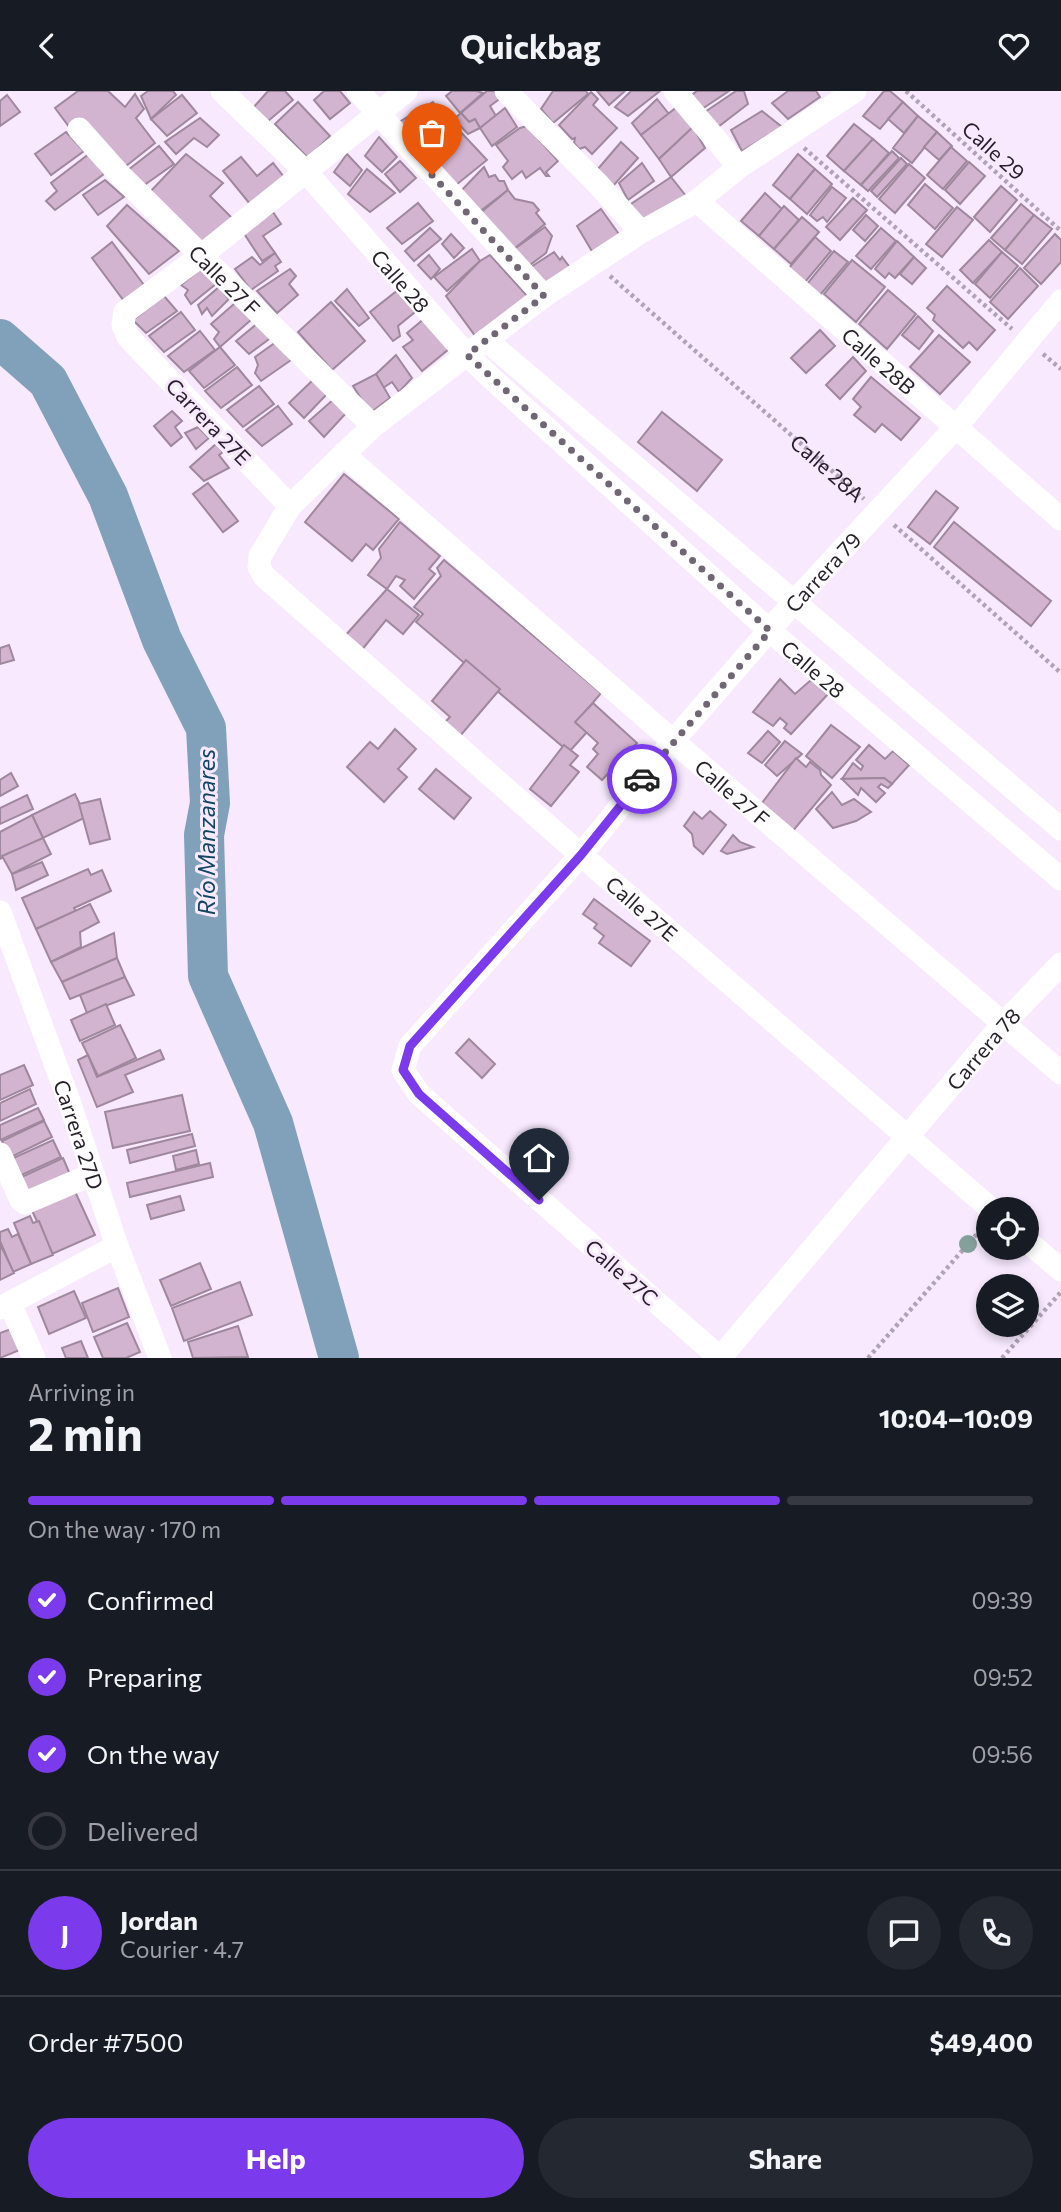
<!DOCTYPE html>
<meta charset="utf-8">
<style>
body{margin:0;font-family:Commissioner,sans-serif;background:#242831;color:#f1f3f6;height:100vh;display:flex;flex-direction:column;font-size:26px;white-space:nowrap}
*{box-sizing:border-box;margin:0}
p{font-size:23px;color:#9ea1a6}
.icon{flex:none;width:38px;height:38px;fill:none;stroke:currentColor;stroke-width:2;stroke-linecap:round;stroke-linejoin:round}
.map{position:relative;height:1267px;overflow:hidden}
.side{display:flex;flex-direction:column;background:#171b24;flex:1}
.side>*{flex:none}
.fabs{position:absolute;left:976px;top:1106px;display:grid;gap:14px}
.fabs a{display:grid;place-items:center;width:63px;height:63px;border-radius:50%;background:#171b24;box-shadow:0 4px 10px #0003;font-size:35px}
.pin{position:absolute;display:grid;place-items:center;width:60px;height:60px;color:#fff;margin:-72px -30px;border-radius:50% 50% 50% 0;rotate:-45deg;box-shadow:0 0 7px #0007}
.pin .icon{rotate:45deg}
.courier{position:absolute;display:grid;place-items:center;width:70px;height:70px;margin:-35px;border:5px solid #7c3aed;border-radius:50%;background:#fff;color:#222;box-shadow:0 2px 9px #0007}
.overview em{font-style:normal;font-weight:700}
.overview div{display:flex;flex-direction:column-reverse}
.overview{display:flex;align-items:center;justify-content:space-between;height:119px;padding:0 28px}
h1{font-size:46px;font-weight:700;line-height:52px}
.bar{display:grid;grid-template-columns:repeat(4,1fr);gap:10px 7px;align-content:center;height:84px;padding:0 28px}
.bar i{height:9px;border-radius:5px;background:#363941}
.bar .current{background:#7c3aed}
.bar p{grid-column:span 4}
.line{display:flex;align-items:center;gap:18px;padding:0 28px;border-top:2px solid #363941}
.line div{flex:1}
.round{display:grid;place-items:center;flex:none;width:74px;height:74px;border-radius:37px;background:#242831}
ol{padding:0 28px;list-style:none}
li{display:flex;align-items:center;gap:21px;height:77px}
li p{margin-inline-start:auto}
li .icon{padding:7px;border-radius:50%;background:#7c3aed;color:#fff;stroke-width:4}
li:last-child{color:#9ea1a6}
li i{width:38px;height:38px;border:4px solid #363941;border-radius:50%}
.button{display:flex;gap:14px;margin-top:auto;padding:14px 28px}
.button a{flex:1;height:80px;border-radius:42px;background:#7c3aed;color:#fff;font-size:28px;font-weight:700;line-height:80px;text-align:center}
.button a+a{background:#242831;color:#f1f3f6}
header{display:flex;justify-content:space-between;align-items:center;height:91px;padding:0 28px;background:#171b24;font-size:32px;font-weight:700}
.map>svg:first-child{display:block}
</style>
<header><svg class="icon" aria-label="back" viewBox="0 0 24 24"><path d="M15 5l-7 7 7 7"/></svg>Quickbag<svg class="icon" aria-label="heart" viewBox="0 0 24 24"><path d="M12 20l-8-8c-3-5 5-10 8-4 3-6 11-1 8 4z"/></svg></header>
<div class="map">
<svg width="1061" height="1267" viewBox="0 0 1061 1267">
<rect width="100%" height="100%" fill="#f8e9fe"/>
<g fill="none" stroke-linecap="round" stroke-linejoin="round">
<polyline stroke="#81a0b9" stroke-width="40" points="0,248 48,290 108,405 162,549 206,637 210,712 204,744 208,885 273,1032 339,1267"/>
</g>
<g fill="#d3b4d0" stroke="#9f889d" stroke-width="2">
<polygon points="78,0 108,0 125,16 135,3 144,18 136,27 155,52 121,79 70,37 55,17"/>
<polygon points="148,0 173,0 176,4 151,28 141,5"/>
<polygon points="268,0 285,0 293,9 267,31 253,17"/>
<polygon points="324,0 340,0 350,12 330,28 314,9"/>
<polygon points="452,0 477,0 483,2 460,22 446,5"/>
<polygon points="487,0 494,0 501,7 490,15 496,25 480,37 475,28 469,31 461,22"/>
<polygon points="553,0 586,0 588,3 553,32 541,18"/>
<polygon points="597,0 625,0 609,14"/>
<polygon points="631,0 660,0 628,25 615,16"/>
<polygon points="697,0 729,0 699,20 689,6"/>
<polygon points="736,0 744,0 748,13 714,39 702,23"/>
<polygon points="788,0 816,0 820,6 788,28 772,12"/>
<polygon points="884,0 890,0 903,11 880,38 863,25"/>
<polygon points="591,1 598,8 593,14 617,37 592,63 585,56 579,58 574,52 575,47 572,48 559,34"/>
<polygon points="7,4 20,21 0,35 0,10"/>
<polygon points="182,4 197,22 167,45 151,28"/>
<polygon points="657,8 669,23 641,44 632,32"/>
<polygon points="298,11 330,45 308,67 275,33"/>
<polygon points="433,11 448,32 417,60 394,34"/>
<polygon points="903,11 918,25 904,42 888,28"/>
<polygon points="677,16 693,36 659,68 641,44"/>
<polygon points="505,17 517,36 492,55 480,37"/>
<polygon points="762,20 782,36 742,60 731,39"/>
<polygon points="461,22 469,31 475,28 480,37 468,43 454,28"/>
<polygon points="918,25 937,41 912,72 893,57"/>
<polygon points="200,27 219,44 207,56 194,47 176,63 165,51"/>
<polygon points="854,33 873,48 844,80 827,65"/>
<polygon points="527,35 558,70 546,81 549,85 546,85 540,77 526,87 522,80 512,88 503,76 508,70 496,54 520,37"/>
<polygon points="444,36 450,41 457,37 487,69 456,94 438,75 451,63 438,47"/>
<polygon points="693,36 705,57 671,86 659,68"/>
<polygon points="66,41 84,60 51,84 35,63"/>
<polygon points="937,41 952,55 939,69 924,56"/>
<polygon points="379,46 397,66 382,81 365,65"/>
<polygon points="873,48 889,62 861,94 844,80"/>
<polygon points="435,50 448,63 433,73 422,60"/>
<polygon points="621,51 638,67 613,95 597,79"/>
<polygon points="159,55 174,73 143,95 128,79"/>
<polygon points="951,56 967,70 943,98 927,84"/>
<polygon points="892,60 899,67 868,100 861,94"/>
<polygon points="89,63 104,83 55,119 46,110 57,100 51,92"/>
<polygon points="186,63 223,92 210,105 235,130 201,156 148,103"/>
<polygon points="347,63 362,79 350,95 334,81"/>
<polygon points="798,63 815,78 790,108 773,94"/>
<polygon points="241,66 257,85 273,72 284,86 250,113 223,80"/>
<polygon points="901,67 907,73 877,106 871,100"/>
<polygon points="400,70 416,87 400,101 385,83"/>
<polygon points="969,71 985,85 960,113 945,99"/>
<polygon points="642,72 654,90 628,109 619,92"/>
<polygon points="909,73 925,87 895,122 879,108"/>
<polygon points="484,76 489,86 495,84 499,90 504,90 508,99 479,121 458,103"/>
<polygon points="367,78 395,102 370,121 348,103"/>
<polygon points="815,78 832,93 807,123 790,108"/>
<polygon points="671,86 686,105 644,131 628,115"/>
<polygon points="105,89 124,106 98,124 83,104"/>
<polygon points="925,93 953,117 935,138 908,114"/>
<polygon points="1001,95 1017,109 990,141 974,126"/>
<polygon points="832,96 846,107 827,131 823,126 817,130 810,124"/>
<polygon points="508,99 515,108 533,112 539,119 536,122 545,133 510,161 479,123"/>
<polygon points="765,102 782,118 759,145 741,130"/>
<polygon points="853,107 867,119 840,149 826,136"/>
<polygon points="418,112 433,130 402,153 387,137"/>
<polygon points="1021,113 1034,124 1005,159 991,147"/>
<polygon points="127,114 179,160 149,183 107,135"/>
<polygon points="784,115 799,129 774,158 759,145"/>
<polygon points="957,116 973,129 942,166 926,153"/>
<polygon points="601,118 621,146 596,167 577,135"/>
<polygon points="273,121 281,133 263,145 275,162 262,170 243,141"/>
<polygon points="866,124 878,135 865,150 853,139"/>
<polygon points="1034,124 1052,138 1022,173 1005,159"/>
<polygon points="802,126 819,141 791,173 774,158"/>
<polygon points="545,136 552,145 546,162 526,177 513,159"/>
<polygon points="430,137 441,148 414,170 405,160"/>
<polygon points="881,137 896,150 871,178 856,165"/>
<polygon points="451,143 464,157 454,167 442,153"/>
<polygon points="1055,143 1061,149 1061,171 1041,193 1024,177"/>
<polygon points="815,146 831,160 805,191 789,177"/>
<polygon points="989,149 1002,161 973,192 960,179"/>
<polygon points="897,150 914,166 895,187 889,182 885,187 875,178"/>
<polygon points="112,151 144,194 124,210 92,167"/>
<polygon points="472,158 480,170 447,200 434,186"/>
<polygon points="834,160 848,171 820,204 807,193"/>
<polygon points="554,161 560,169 562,166 571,178 541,198 528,178"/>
<polygon points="1002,161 1018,175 990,207 975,193"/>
<polygon points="275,162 281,171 275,175 278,180 251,199 235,178 252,166 260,174"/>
<polygon points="429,164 440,178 431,188 418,174"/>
<polygon points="490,164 529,207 476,246 446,205 480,170"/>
<polygon points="914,166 926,177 912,193 900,183"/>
<polygon points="852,169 885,196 856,231 824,203"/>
<polygon points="1020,177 1038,195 1008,228 990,211"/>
<polygon points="200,178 216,193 191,213 185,204 188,199 181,194"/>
<polygon points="290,178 296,185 289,193 298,204 277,222 257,200"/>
<polygon points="947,195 995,239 977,259 969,251 963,257 933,229 935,224 927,217"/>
<polygon points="219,196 229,208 212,225 207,217 202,223 198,214"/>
<polygon points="347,198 369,227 359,235 335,210"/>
<polygon points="398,199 415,221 398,235 400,245 393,250 370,221"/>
<polygon points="888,199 916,223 887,258 859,233"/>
<polygon points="164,205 177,220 146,242 133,229"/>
<polygon points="331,211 365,250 332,279 298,241"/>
<polygon points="235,212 252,228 220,256 214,248 219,241 211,233"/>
<polygon points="181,221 195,239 164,261 149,245"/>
<polygon points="918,225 933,240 919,258 902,244"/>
<polygon points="425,227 449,258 422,280 403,256 413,249 407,242"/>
<polygon points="258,232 272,246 249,263 236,250"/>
<polygon points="820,239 835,255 806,282 791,267"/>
<polygon points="200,240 215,259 184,281 168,265"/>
<polygon points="939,244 970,271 940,303 910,276"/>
<polygon points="276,251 294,267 261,290 255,282 258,274 255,266"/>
<polygon points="220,256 235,274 204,297 189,280"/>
<polygon points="396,264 412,287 399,301 392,291 383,297 376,283"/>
<polygon points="853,266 866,280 840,308 826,294"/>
<polygon points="237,276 252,294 221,317 205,300"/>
<polygon points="376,283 390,307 370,322 353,295"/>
<polygon points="871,286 920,327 901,349 882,333 875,341 854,324 861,316 853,308"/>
<polygon points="314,288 328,302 304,327 289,312"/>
<polygon points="259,295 274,313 243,336 227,319"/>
<polygon points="335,307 348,320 324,346 309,330"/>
<polygon points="278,315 292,333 262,355 246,339"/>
<polygon points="172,320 182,330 175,336 182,346 171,355 154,335"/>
<polygon points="662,321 722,369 697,400 638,351"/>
<polygon points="198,336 209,347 196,358 185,342"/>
<polygon points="216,353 223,361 219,364 229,377 204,390 190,376"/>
<polygon points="344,383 399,428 373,459 366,453 352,470 305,431"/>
<polygon points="208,392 238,430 223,441 193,403"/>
<polygon points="936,400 958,417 930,453 908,436"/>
<polygon points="400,431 440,465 429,478 435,483 414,508 400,495 405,489 396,485 387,498 368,484 381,467 379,458"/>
<polygon points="954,431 1051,510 1031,535 934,456"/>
<polygon points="444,469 601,602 576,632 587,641 569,661 416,531 423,523 414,516 441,485 437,477"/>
<polygon points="387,498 419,524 403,543 386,529 361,560 344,546"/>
<polygon points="9,554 14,569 0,573 0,557"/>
<polygon points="466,569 500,598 460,645 445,631 450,626 432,610"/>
<polygon points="780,588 795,603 811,589 828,603 791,643 784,637 787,633 780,627 773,635 753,621"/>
<polygon points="593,612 637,652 602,689 587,676 598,663 593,658 598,652 575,631"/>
<polygon points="831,634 860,656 832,687 806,665"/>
<polygon points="395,638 416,658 398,678 407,686 384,711 347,676 370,651 378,658"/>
<polygon points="768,640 780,651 762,672 748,662"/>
<polygon points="785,650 802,663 777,685 765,674"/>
<polygon points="564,654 578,665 570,674 579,681 551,715 530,698"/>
<polygon points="869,654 885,668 893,660 909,674 892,693 884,687 842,688 853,672 861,679 863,675 856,669"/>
<polygon points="796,667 806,676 810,671 820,679 821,684 831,694 792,741 762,712"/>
<polygon points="436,678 471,707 454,728 419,698"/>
<polygon points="11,682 18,695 0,705 0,689"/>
<polygon points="884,687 892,693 888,697 881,693 878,696 885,702 876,711 861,697 858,704 842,688"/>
<polygon points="832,701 842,714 854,708 871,721 856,730 833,737 816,718"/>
<polygon points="75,703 86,726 43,747 32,724"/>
<polygon points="27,704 33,718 0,733 0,717"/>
<polygon points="100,708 110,748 90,753 79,713"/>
<polygon points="710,720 726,734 703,763 694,755 692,743 684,735 694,721 702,728"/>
<polygon points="32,724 43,747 0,768 0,741"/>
<polygon points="733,744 740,751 753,756 727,763 721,760"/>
<polygon points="43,747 51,763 12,783 2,765"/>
<polygon points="42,771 48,784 16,799 12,783"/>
<polygon points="88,778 91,784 102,779 111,800 74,817 76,820 36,838 22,807"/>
<polygon points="594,808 650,850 631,875 599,852 604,845 594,837 597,833 583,823"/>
<polygon points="90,813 99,831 80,841 81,856 51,871 36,838"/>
<polygon points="114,842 117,867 62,891 51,871"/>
<polygon points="117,867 125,886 70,908 62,891"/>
<polygon points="125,886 134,904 87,922 80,904"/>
<polygon points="106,913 115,934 80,950 71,929"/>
<polygon points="120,934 136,967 98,985 82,952"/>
<polygon points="469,948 495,973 482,987 456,962"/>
<polygon points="160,959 164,968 125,984 133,1001 97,1016 78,969 88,964 97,986"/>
<polygon points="24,974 33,994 0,1009 0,984"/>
<polygon points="30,998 36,1013 0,1030 0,1012"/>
<polygon points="182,1004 190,1040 113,1057 105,1021"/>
<polygon points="38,1017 44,1029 0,1049 0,1034"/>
<polygon points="44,1030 52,1046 9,1067 2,1050"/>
<polygon points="192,1043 195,1055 130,1072 127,1059"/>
<polygon points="53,1049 61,1066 17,1086 9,1069"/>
<polygon points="196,1059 199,1073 176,1079 173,1065"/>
<polygon points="63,1067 72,1088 24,1109 15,1089"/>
<polygon points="210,1072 213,1086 130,1106 127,1092"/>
<polygon points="72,1094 95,1144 52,1163 29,1113"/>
<polygon points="180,1105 184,1119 151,1128 147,1114"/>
<polygon points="30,1125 33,1132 39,1130 53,1164 31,1173 14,1132"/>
<polygon points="8,1138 12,1146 18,1143 31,1173 13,1181 0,1150 0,1141"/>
<polygon points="0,1153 14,1182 0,1189"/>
<polygon points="200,1172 211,1198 171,1215 160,1189"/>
<polygon points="240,1191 252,1224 184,1250 172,1217"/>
<polygon points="118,1197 129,1226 93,1241 82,1212"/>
<polygon points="74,1200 86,1227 49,1243 38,1216"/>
<polygon points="127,1232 140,1261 126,1267 103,1267 94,1246"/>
<polygon points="238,1235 248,1266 193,1267 188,1251"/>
<polygon points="14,1237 22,1258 0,1267 0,1242"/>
<polygon points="81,1250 88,1267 66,1267 62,1257"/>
</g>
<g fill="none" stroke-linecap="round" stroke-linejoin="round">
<g stroke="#b0a3b5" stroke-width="4.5" stroke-dasharray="3.5 3.5" stroke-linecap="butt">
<polyline points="906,0 1061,140"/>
<polyline points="804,57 1012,238"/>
<path id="s1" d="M610 185 864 408"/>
<polyline points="1043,263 1061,278"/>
<polyline points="894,434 1061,582"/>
<polyline points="868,1267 984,1135"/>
<polyline points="1002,1267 1061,1201"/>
</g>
<g stroke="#fff" stroke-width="23">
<path id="s2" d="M222 0 306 81 467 264 488 284 770 540 1061 788"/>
<polyline points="358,0 544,205"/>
<polyline points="506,0 597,92 641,141"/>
<polyline points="675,0 739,76"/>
<path id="s3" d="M855 0 739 76 697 110 641 141 544 205 373 335 290 415 260 465 259 476 264 485 581 764 991 1118"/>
<path id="s4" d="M79 38 119 83 373 335"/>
<path id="s5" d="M697 110 1061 428"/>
<polyline points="486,249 1061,738"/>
<path id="s6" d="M343 363 673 650 1061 982"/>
<polyline points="290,415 128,246 123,234 125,221 202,164 406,0"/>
<path id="s7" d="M0 821 70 1013 117 1155 160 1267"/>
<polyline points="0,1063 21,1109 25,1112 93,1083"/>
<polyline points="1027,1150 1061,1179"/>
<polyline points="10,1213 34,1267"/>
<polyline points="0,1217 117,1155"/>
<path id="s8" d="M720 1267 419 1003 403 979 410 955 581 764 673 650 793 512 956 336 1061 210"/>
<path id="s9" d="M720 1267 1003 933 1061 873"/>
</g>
</g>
<circle fill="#85a09a" cx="968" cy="1153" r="9"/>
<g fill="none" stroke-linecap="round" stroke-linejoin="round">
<polyline stroke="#706674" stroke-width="7" stroke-dasharray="0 12.6" points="432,84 544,205 467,264 770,540 642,688"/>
<polyline stroke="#7c3aed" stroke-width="9" points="539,1109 419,1003 403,979 410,955 581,764 642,688"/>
</g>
<g text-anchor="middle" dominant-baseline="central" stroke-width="6" stroke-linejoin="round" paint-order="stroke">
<g font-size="21" fill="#261f29" stroke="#f8e9fe">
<text transform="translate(994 59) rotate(42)">Calle 29</text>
<text stroke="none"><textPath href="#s4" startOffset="210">Calle 27 F</textPath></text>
<text stroke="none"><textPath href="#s2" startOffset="261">Calle 28</textPath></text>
<text stroke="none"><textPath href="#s5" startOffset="242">Calle 28B</textPath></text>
<text transform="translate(209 330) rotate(46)">Carrera 27E</text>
<text stroke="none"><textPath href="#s1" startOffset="290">Calle 28A</textPath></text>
<text stroke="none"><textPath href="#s8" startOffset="1083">Carrera 79</textPath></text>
<text stroke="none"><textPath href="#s2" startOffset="828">Calle 28</textPath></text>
<text stroke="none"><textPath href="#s6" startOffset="516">Calle 27 F</textPath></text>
<text stroke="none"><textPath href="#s3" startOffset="1286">Calle 27E</textPath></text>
<text stroke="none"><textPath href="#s9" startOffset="406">Carrera 78</textPath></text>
<text stroke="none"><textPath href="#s7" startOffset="236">Carrera 27D</textPath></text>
<text transform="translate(622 1181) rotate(41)">Calle 27C</text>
</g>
<g font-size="23" font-style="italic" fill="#104568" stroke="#f8e9fe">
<text transform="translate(206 741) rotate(-90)">Río Manzanares</text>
</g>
</g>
</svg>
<div class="fabs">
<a><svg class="icon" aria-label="locate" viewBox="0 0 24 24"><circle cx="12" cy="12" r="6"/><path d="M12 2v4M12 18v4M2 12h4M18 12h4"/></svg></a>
<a><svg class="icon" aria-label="layers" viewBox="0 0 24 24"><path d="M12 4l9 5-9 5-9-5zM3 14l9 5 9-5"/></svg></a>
</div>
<div class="pin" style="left:432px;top:84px;background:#ea580c"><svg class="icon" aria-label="bag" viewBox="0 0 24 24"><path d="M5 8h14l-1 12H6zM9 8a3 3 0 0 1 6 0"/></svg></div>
<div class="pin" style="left:539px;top:1109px;background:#1f2937"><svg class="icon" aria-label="home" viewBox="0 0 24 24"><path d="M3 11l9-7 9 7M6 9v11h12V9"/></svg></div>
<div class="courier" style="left:642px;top:688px"><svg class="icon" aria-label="car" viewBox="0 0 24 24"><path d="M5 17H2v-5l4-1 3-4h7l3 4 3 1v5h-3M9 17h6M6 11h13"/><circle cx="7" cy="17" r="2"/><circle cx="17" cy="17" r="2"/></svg></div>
</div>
<section class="side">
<div class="overview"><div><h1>2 min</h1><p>Arriving in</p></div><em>10:04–10:09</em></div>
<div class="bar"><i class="current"></i><i class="current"></i><i class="current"></i><i></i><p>On the way · 170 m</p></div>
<ol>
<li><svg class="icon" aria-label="check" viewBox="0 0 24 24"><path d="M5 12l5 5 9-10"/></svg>Confirmed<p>09:39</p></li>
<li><svg class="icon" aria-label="check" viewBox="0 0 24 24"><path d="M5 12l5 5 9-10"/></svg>Preparing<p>09:52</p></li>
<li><svg class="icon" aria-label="check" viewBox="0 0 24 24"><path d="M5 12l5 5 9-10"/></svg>On the way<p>09:56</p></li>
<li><i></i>Delivered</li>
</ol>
<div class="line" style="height:126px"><b class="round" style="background:#7c3aed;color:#fff">J</b><div><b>Jordan</b><p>Courier · 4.7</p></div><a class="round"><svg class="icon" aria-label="chat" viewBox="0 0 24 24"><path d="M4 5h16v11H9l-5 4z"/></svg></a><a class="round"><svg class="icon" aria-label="phone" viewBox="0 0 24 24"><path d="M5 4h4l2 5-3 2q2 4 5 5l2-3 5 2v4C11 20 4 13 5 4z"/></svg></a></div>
<div class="line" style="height:91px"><div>Order #7500</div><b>$49,400</b></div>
<div class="button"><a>Help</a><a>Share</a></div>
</section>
